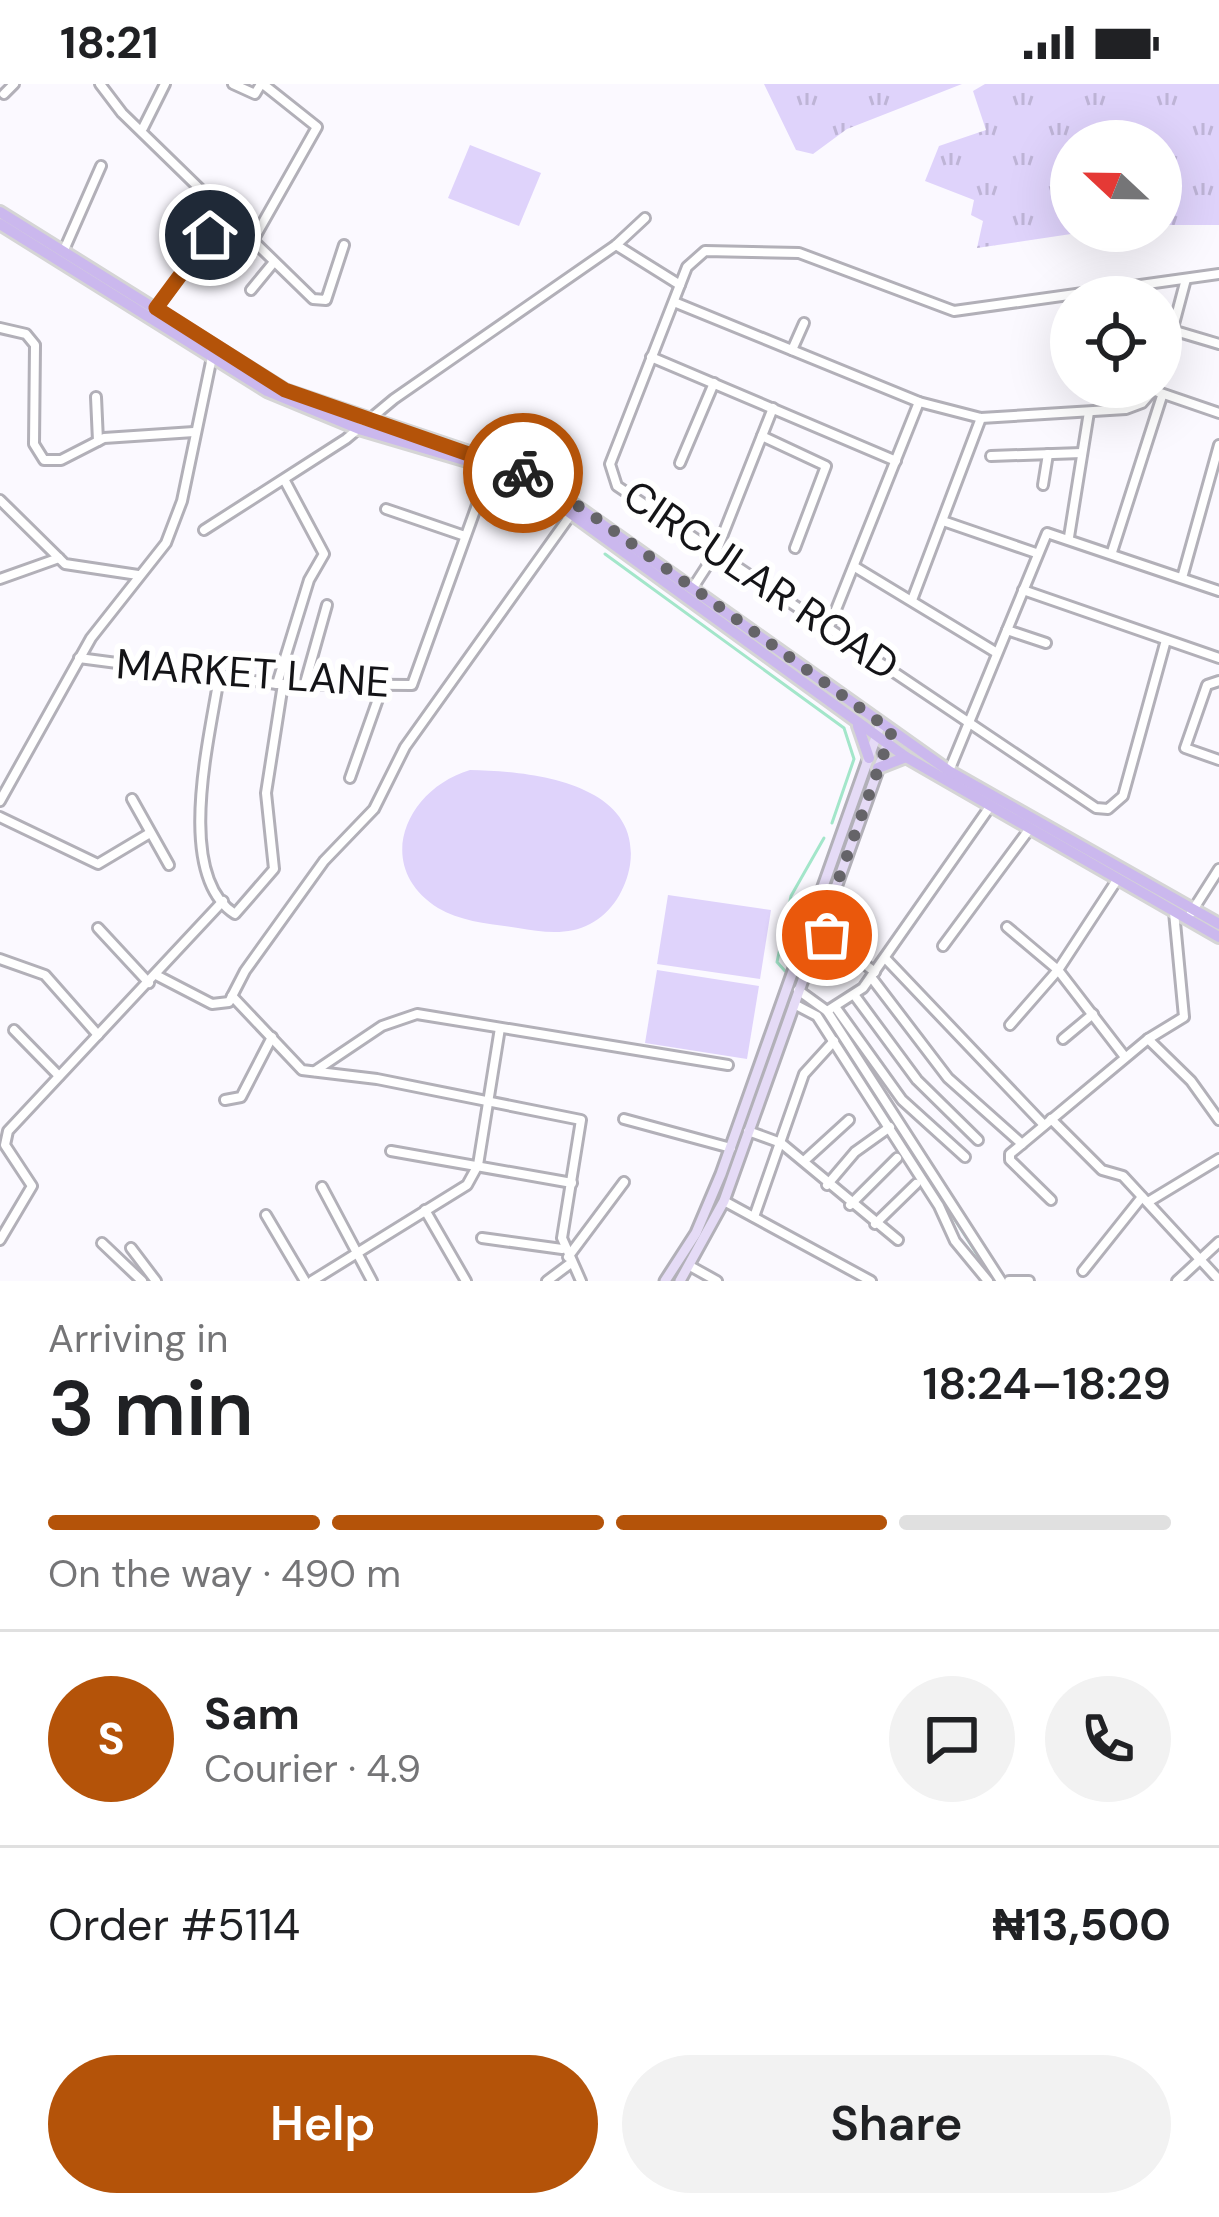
<!DOCTYPE html>
<meta charset="utf-8">
<style>
body{margin:0;font-family:"DM Sans",sans-serif;background:#f2f2f2;color:#202124;height:100vh;display:flex;flex-direction:column;font-size:45px;white-space:nowrap}
*{box-sizing:border-box;margin:0}
p{font-size:39px;color:#757577}
.icon{flex:none;width:66px;height:66px;fill:none;stroke:currentColor;stroke-width:2;stroke-linecap:round;stroke-linejoin:round}
.map{position:relative;height:1197px;overflow:hidden}
.panel{display:flex;flex-direction:column;background:#fff;flex:1}
.panel>*{flex:none}
.needle{width:78px;rotate:292deg}
.controls{position:absolute;left:1050px;top:36px;display:grid;gap:24px}
.controls a{display:grid;place-items:center;width:132px;height:132px;border-radius:50%;background:#fff;box-shadow:0 12px 48px #0002;font-size:60px}
.pin{position:absolute;display:grid;place-items:center;width:102px;height:102px;color:#fff;margin:-51px;border:6px solid #fff;border-radius:50%;box-shadow:0 3px 12px #0007}
.courier{position:absolute;display:grid;place-items:center;width:120px;height:120px;margin:-60px;border:9px solid #b45309;border-radius:50%;background:#fff;color:#222;box-shadow:0 3px 15px #0007}
.overview em{font-style:normal;font-weight:600}
.overview div{display:flex;flex-direction:column-reverse}
.overview{display:flex;align-items:center;justify-content:space-between;height:204px;padding:0 48px}
h1{font-size:78px;font-weight:600;line-height:90px}
.bar{display:grid;grid-template-columns:repeat(4,1fr);gap:18px 12px;align-content:center;height:144px;padding:0 48px}
.bar i{height:15px;border-radius:9px;background:#e0e0e0}
.bar .on{background:#b45309}
.bar p{grid-column:span 4}
.line{display:flex;align-items:center;gap:30px;padding:0 48px;border-top:3px solid #e0e0e0}
.line div{flex:1}
.round{display:grid;place-items:center;flex:none;width:126px;height:126px;border-radius:63px;background:#f2f2f2}
.cta{display:flex;gap:24px;margin-top:auto;padding:24px 48px}
.cta a{flex:1;height:138px;border-radius:72px;background:#b45309;color:#fff;font-size:48px;font-weight:600;line-height:138px;text-align:center}
.cta a+a{background:#f2f2f2;color:#202124}
.status{display:flex;justify-content:space-between;align-items:center;height:84px;padding:0 60px;background:#fff;direction:ltr}
.status svg{height:33px;fill:currentColor}
.map>svg:first-child{display:block}
</style>
<div class="status"><b>18:21</b><svg viewBox="0 0 49 12"><path d="M0 12V9h3v3zM5 12V6h3v6zM10 12V3h3v9zM15 12V0h3v12zM26 1h20v11H26zM47 4h2v5h-2z"/></svg></div>
<div class="map">
<svg width="1219" height="1197" viewBox="0 0 1219 1197">
<defs>
<pattern id="grass-tufts" width="24" height="20" patternUnits="userSpaceOnUse" patternTransform="scale(3)"><rect width="24" height="20" fill="#dfd3fb"/><path d="M3 7l-1-3M5 7V3M7 7l1-3M15 17l-1-3M17 17v-4M19 17l1-3" fill="none" stroke="#beb4d6"/></pattern>
</defs>
<rect width="100%" height="100%" fill="#fbf9ff"/>
<g fill="url(#grass-tufts)">
<polygon points="764,0 962,0 847,45 813,70 796,66"/>
<polygon points="985,0 1219,0 1219,141 1161,141 1161,57 1071,57 1071,147 1091,147 977,164 983,137 971,131 974,116 925,97 939,62 986,46 973,7"/>
</g>
<g fill="#dfd3fb">
<polygon points="470,61 541,89 519,142 448,114"/>
<path d="M470 686C528 687 642 698 630 781 626 805 612 829 590 840 568 852 542 848 518 844 492 840 461 838 438 824 372 782 406 705 470 686Z"/>
<polygon points="668,811 771,826 760,895 657,880"/>
<polygon points="657,886 759,902 747,975 645,959"/>
</g>
<g fill="none" stroke-linecap="round" stroke-linejoin="round">
<g stroke="#a3e6ca" stroke-width="3">
<polyline points="605,470 844,644 854,675 832,739"/>
<polyline points="785,887 777,878 791,812 824,754"/>
<polyline points="807,918 829,938 994,1197"/>
</g>
<g stroke="#b2b0b8" stroke-width="14">
<g id="street">
<polyline points="100,0 122,29 313,215 326,216 344,161"/>
<polyline points="233,0 255,10 261,0"/>
<polyline points="4,10 14,0"/>
<polyline points="143,44 165,0"/>
<polyline points="252,158 317,43 263,0"/>
<polyline points="616,161 680,201"/>
<polyline points="64,166 101,82"/>
<polyline points="251,206 274,178"/>
<polyline points="674,218 919,318 981,334 1126,325 1142,319 1156,303"/>
<polyline points="156,224 226,131"/>
<polyline points="0,244 26,250 35,261 34,360 44,376 61,376 104,354 194,348"/>
<polyline points="1172,246 1219,260"/>
<polyline points="792,266 804,239"/>
<polyline points="651,273 896,377"/>
<polyline points="1161,289 1186,195"/>
<polyline points="1158,308 1219,329"/>
<polyline points="96,313 98,357"/>
<polyline points="762,352 826,382 795,464"/>
<polyline points="991,372 1082,369"/>
<polyline points="680,379 714,299"/>
<polyline points="1043,401 1048,370"/>
<polyline points="0,416 65,480 138,491"/>
<polyline points="386,425 462,451"/>
<polyline points="943,437 1036,469"/>
<polyline points="204,446 346,355 394,315 616,161 645,134"/>
<polyline points="1069,453 1089,328"/>
<polyline points="1112,468 1162,312"/>
<polyline points="855,483 997,569"/>
<polyline points="1182,494 1219,361"/>
<polyline points="0,495 59,474"/>
<polyline points="694,502 716,468 773,324"/>
<polyline points="1023,506 1219,574"/>
<polyline points="912,516 981,334"/>
<polyline points="829,543 919,318"/>
<polyline points="1007,546 1046,559"/>
<polyline points="1166,556 1123,712 1108,725 1096,724 617,402 610,380 687,183 705,167 799,169 954,227 1219,190"/>
<polyline points="79,574 277,600 412,601 490,385"/>
<path d="M219 593C210 653 174 791 235 830L274 785 266 709 283 600"/>
<polyline points="1219,597 1207,601 1185,664 1219,676"/>
<polyline points="305,599 327,521"/>
<polyline points="277,600 309,496 324,470 285,397"/>
<polyline points="949,687 1047,449 1219,507"/>
<polyline points="350,694 383,601"/>
<polyline points="132,715 169,781"/>
<polyline points="0,717 91,554 166,459 182,417 212,273"/>
<polyline points="0,733 98,780 150,749"/>
<polyline points="1191,829 1219,785"/>
<polyline points="1007,843 1058,886 1125,973"/>
<polyline points="98,844 149,899"/>
<polyline points="820,847 875,888"/>
<polyline points="943,862 1028,747"/>
<polyline points="0,875 45,891 98,951"/>
<polyline points="886,875 1044,1041"/>
<polyline points="156,891 212,920 229,918 245,887 324,777 374,725 405,663 572,429"/>
<polyline points="871,893 948,994 1022,1060"/>
<polyline points="798,906 827,927 1001,1197"/>
<polyline points="232,912 302,986 377,995 581,1036 562,1154 581,1197"/>
<polyline points="855,912 917,996 978,1056"/>
<polyline points="794,920 817,932 939,1122 955,1157 988,1197"/>
<polyline points="836,924 902,1016 965,1073"/>
<polyline points="827,927 863,904 989,724"/>
<polyline points="1010,941 1058,886 1117,796"/>
<polyline points="14,946 59,992"/>
<polyline points="1063,955 1093,930"/>
<polyline points="1148,955 1191,997 1219,1036"/>
<polyline points="315,987 382,942 417,930 728,981"/>
<polyline points="225,1016 241,1013 272,953"/>
<polyline points="624,1035 731,1064"/>
<polyline points="1051,1035 1102,1086 1123,1092 1219,1196"/>
<polyline points="748,1047 781,1059 898,1156"/>
<polyline points="391,1067 572,1099"/>
<polyline points="804,1077 849,1036"/>
<polyline points="827,1101 855,1068 890,1043"/>
<polyline points="322,1103 372,1197"/>
<polyline points="1051,1116 1010,1076 1010,1070 1148,955 1184,933 1174,828"/>
<polyline points="724,1117 871,1197"/>
<polyline points="1148,1118 1219,1075"/>
<polyline points="850,1121 897,1074"/>
<polyline points="425,1126 466,1197"/>
<polyline points="266,1131 305,1197"/>
<polyline points="754,1133 804,990 834,957"/>
<polyline points="875,1140 916,1100"/>
<polyline points="482,1154 562,1165"/>
<polyline points="0,1156 32,1102 5,1061 8,1047 223,817"/>
<polyline points="102,1159 142,1197"/>
<polyline points="131,1164 156,1197"/>
<polyline points="568,1173 624,1098"/>
<polyline points="690,1182 717,1197"/>
<polyline points="1083,1187 1142,1113"/>
<polyline points="312,1197 467,1101 478,1081 500,944"/>
<polyline points="547,1197 571,1179"/>
<polyline points="1009,1197 1029,1197"/>
<polyline points="1177,1197 1219,1158"/>
</g>
</g>
<g stroke="#b2b0b8" stroke-width="15">
<g id="secondary">
<polyline points="665,1197 696,1149 721,1090 881,639"/>
<polyline points="680,1197 724,1117 889,655"/>
</g>
</g>
<g stroke="#d5d5d5" stroke-width="16">
<g id="primary">
<polyline points="0,128 285,306 496,377 555,407 949,687 1219,840"/>
<polyline points="0,140 267,307 359,345 481,381 551,415 906,673 1219,853"/>
<polyline points="858,642 869,674"/>
<polyline points="878,684 906,673"/>
</g>
</g>
<use href="#street" stroke="#fff" stroke-width="8"/>
<use href="#secondary" stroke="#e5dbf6" stroke-width="9"/>
<use href="#primary" stroke="#cbb8ee" stroke-width="10"/>
</g>
<g fill="none" stroke-linecap="round" stroke-linejoin="round">
<polyline stroke="#656468" stroke-width="12" stroke-dasharray="0 21.6" points="523,389 585,426 892,647 820,847 827,851"/>
<polyline stroke="#b45309" stroke-width="15" points="210,151 156,224 285,306 523,389"/>
</g>
<g text-anchor="middle" dominant-baseline="central" stroke-width="12" stroke-linejoin="round" paint-order="stroke">
<g font-size="42" fill="#141417" stroke="#fff">
<text transform="translate(761 496) rotate(34)">CIRCULAR ROAD</text>
<text transform="translate(253 589) rotate(4)">MARKET LANE</text>
</g>
</g>
</svg>
<div class="controls">
<a><svg class="needle" viewBox="-14 -14 28 28"><path d="M0-13l5 13h-10z" fill="#e53935"/><path d="M0 13l5-13h-10z" fill="#757577"/></svg></a>
<a><svg class="icon" aria-label="locate" viewBox="0 0 24 24"><circle cx="12" cy="12" r="6"/><path d="M12 2v4M12 18v4M2 12h4M18 12h4"/></svg></a>
</div>
<div class="pin" style="left:827px;top:851px;background:#ea580c"><svg class="icon" aria-label="bag" viewBox="0 0 24 24"><path d="M5 8h14l-1 12H6zM9 8a3 3 0 0 1 6 0"/></svg></div>
<div class="pin" style="left:210px;top:151px;background:#1f2937"><svg class="icon" aria-label="home" viewBox="0 0 24 24"><path d="M3 11l9-7 9 7M6 9v11h12V9"/></svg></div>
<div class="courier" style="left:523px;top:389px"><svg class="icon" aria-label="bike" viewBox="0 0 24 24"><circle cx="6" cy="16" r="4"/><circle cx="18" cy="16" r="4"/><path d="M6 16l4-8h5l3 8M10 8l3 8H6M13 5h3"/></svg></div>
</div>
<section class="panel">
<div class="overview"><div><h1>3 min</h1><p>Arriving in</p></div><em>18:24–18:29</em></div>
<div class="bar"><i class="on"></i><i class="on"></i><i class="on"></i><i></i><p>On the way · 490 m</p></div>
<div class="line" style="height:216px"><b class="round" style="background:#b45309;color:#fff">S</b><div><b>Sam</b><p>Courier · 4.9</p></div><a class="round"><svg class="icon" aria-label="chat" viewBox="0 0 24 24"><path d="M4 5h16v11H9l-5 4z"/></svg></a><a class="round"><svg class="icon" aria-label="phone" viewBox="0 0 24 24"><path d="M5 4h4l2 5-3 2q2 4 5 5l2-3 5 2v4C11 20 4 13 5 4z"/></svg></a></div>
<div class="line" style="height:156px"><div>Order #5114</div><b>₦13,500</b></div>
<div class="cta"><a>Help</a><a>Share</a></div>
</section>
